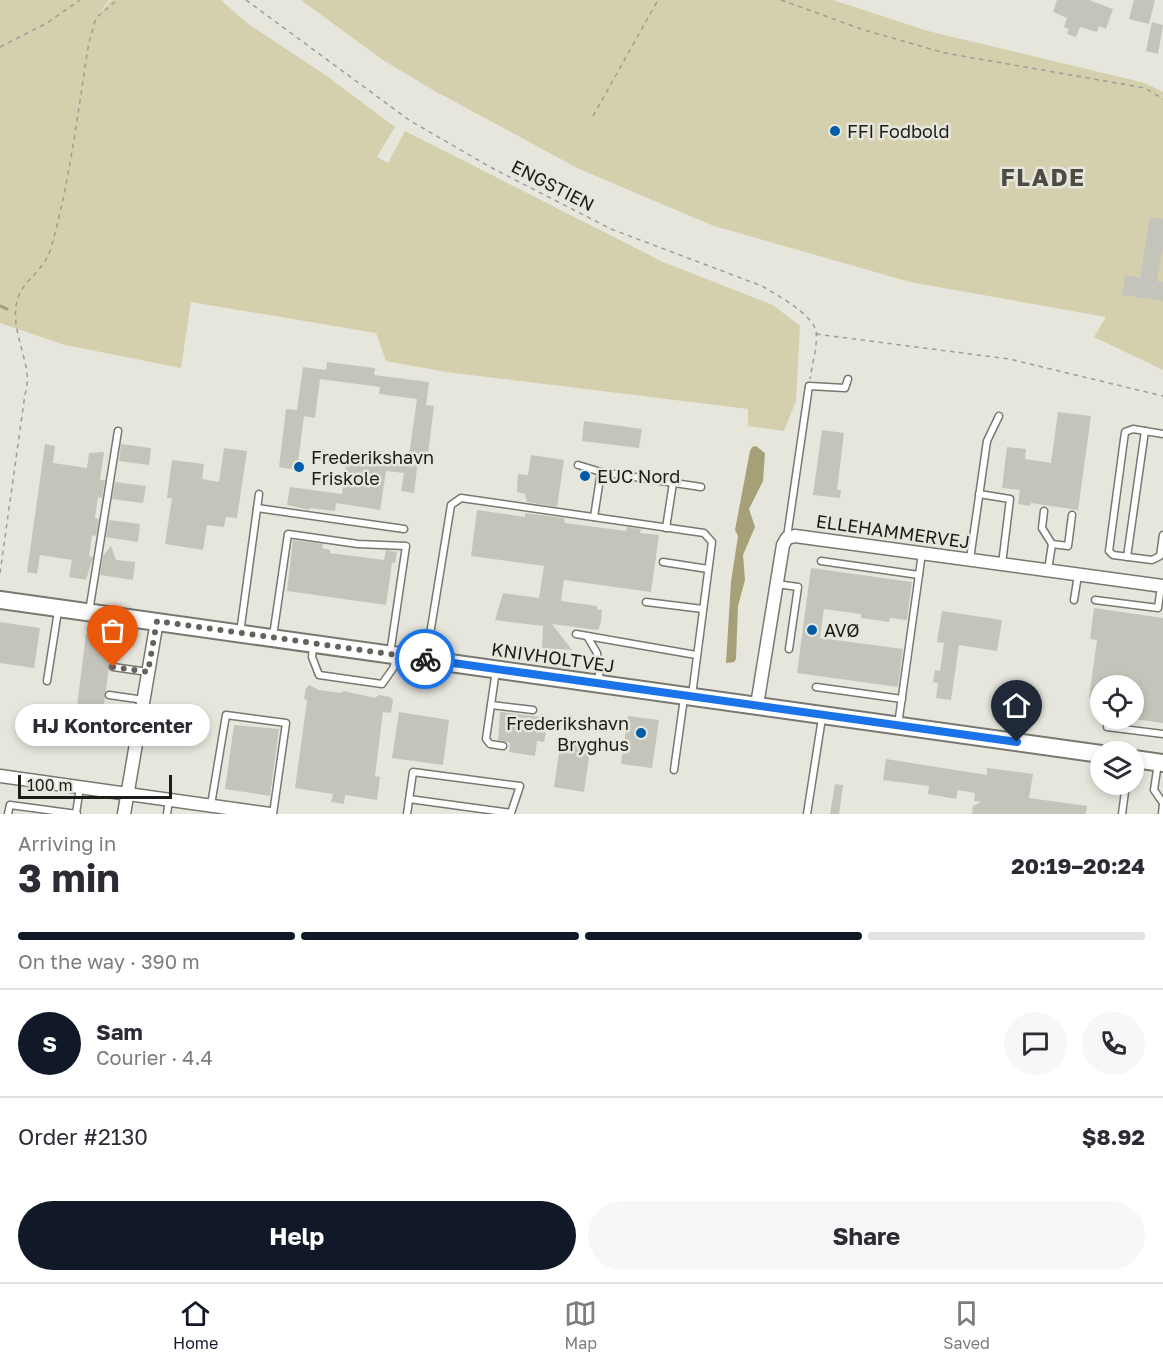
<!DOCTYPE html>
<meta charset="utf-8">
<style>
body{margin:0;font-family:"Golos Text",sans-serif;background:#f7f7f7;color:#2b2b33;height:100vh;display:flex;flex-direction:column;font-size:22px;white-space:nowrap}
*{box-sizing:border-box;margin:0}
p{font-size:20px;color:#7c7c81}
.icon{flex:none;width:33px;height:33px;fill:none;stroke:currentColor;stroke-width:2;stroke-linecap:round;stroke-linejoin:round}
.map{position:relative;height:814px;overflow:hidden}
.side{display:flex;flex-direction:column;background:#fff;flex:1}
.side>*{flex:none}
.controls{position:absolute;left:1090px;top:675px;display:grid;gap:12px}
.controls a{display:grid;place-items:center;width:54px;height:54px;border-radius:50%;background:#fff;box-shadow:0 3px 9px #0003;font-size:30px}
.scale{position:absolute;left:18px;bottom:15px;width:154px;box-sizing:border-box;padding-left:6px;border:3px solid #1c1c18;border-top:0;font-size:16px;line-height:21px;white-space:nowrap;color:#1c1c18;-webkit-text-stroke:4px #e7e6dd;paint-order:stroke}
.pin{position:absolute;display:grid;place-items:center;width:51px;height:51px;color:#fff;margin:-62px -26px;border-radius:50% 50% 50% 0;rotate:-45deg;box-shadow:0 0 6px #0007}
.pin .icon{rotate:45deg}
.courier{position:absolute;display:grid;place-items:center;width:60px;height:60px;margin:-30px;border:4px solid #1a73e8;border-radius:50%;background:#fff;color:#222;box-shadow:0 2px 8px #0007}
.bubble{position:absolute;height:42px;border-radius:21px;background:#fff;box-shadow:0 3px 9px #0003;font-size:20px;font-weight:700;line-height:42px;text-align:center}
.head em{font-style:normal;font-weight:700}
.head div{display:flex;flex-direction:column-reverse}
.head{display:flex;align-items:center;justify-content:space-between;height:102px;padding:0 18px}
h1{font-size:39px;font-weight:700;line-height:45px}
.bar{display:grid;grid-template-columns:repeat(4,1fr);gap:9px 6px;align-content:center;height:72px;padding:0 18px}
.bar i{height:8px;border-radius:4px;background:#e1e1e2}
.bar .current{background:#111827}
.bar p{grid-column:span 4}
.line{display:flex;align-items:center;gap:15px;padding:0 18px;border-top:2px solid #e1e1e2}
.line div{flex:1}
.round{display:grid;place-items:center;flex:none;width:63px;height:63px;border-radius:32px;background:#f7f7f7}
.primary-button{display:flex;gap:12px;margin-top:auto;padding:12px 18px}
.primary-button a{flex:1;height:69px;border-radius:36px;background:#111827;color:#fff;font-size:24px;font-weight:700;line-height:69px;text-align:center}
.primary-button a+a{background:#f7f7f7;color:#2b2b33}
.dock{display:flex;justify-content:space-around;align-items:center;height:84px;border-top:2px solid #e1e1e2;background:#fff;font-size:16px;color:#7c7c81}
.dock a{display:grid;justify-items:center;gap:3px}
.dock .current{color:#111827}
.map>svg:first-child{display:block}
</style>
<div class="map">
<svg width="1163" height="814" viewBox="0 0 1163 814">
<rect width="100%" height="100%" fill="#e7e6dd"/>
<g fill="#d4d0ae">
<polygon points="0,0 109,0 98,15 111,0 221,0 247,23 324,74 395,127 377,157 388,163 405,131 663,262 773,305 800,326 796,401 784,431 748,426 748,409 446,372 386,361 376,333 191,302 181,368 65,345 0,323"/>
<polygon points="301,0 833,0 928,31 1145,83 1163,92 1163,370 1094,337 1106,317 910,282 714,226 579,169 433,90 383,60"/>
</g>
<polygon fill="#a5a077" points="756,446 765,453 763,481 749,509 755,527 743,555 745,580 738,606 736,659 734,662 726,663 731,582 738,536 735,530 750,451 752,447"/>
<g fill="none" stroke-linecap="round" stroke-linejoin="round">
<polyline stroke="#a5a077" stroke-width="3" points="0,306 7,309"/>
</g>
<g fill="#c5c4ba">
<polygon points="1057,0 1089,0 1113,9 1106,29 1099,26 1097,32 1080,27 1076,37 1067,34 1069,29 1064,27 1067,18 1053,12"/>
<polygon points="1134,0 1155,0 1149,24 1129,19"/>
<polygon points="1152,22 1163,25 1158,54 1146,51"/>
<polygon points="1150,217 1163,219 1163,247 1157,281 1163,282 1163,301 1122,295 1125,275 1140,278"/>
<polygon points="327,362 375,368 374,375 429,382 426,405 434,406 428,454 419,452 414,493 401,491 404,473 386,471 380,510 336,503 335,511 310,508 310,510 287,505 290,487 342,494 347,455 370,458 371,450 409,455 417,399 379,394 380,387 320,379 315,418 304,416 297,470 279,467 286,409 297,410 303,367 326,370"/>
<polygon points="1058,412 1091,416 1078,510 1031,503 1030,506 1018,504 1020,490 1002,488 1007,447 1026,449 1025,459 1051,463"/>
<polygon points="584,421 642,429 639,448 582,441"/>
<polygon points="822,430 844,433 837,490 841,490 840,498 813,495"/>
<polygon points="45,444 55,446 53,463 87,468 89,453 104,452 100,480 105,480 102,498 98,497 95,518 99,519 96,536 92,535 89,556 93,557 86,580 69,577 72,560 40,555 37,574 27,572"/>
<polygon points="121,444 151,448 149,465 119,461"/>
<polygon points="224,448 247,451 237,518 226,517 224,527 207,525 203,550 165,544 172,498 167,498 172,460 204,464 202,479 219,482"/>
<polygon points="531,455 564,460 557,507 527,502 525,494 517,492 518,474 528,475"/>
<polygon points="115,482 146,486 143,503 112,499"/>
<polygon points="477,510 525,517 525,513 564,518 565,523 626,531 627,527 641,529 640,533 659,535 651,592 564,580 561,601 597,606 597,609 602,610 601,622 598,630 552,624 572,650 542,648 543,626 495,620 503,593 539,598 544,566 471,556"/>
<polygon points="109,520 140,524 138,542 106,537"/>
<polygon points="293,540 323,544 322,548 330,550 330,553 384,560 386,550 397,552 395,563 392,563 386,605 287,591"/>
<polygon points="111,546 116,560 135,562 133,580 100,575 103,556"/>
<polygon points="811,568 912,582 907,620 890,618 889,622 861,618 861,614 824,609 820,638 903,649 898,687 797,673"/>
<polygon points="1094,608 1163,618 1163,723 1134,719 1134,686 1101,686 1101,700 1089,698 1097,640 1090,639"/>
<polygon points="942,611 1002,620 997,651 959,645 951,700 936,698 938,683 933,682 935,670 940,671 944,643 937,642"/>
<polygon points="0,622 40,628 34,668 0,663"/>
<polygon points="86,634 113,638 101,726 75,723"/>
<polygon points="309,685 319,690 341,693 344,691 375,698 379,695 390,697 393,700 391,713 383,712 375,776 380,777 377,800 345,795 344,804 331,802 333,794 295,788 307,701 304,698 306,688"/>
<polygon points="399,712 449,720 443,765 392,758"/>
<polygon points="500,712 549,718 544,742 537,741 535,756 509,752 510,743 498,740"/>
<polygon points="628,716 659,720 652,768 621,764"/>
<polygon points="234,725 279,729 270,796 225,789"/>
<polygon points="561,740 591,744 584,792 554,787"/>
<polygon points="886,759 987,775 987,768 1033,774 1029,798 1087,806 1086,814 972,814 973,806 981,802 974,801 975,793 958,790 956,799 928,794 929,786 883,780"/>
<polygon points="835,784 843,785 839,814 830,814"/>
</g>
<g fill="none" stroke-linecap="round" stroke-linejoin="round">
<g stroke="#797870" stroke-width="9">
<g id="lane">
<polyline points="1163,434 1133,429 1125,432 1109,551 1113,555 1152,560 1160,556 1163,535"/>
<polyline points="578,465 601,472 701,487"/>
<polyline points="979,494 1010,499 1002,564"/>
<polyline points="257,508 404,529"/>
<polyline points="1044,511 1042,528 1052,544 1048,570"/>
<polyline points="594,517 601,472"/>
<polyline points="666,528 673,483"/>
<polyline points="787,537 809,386 845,388 848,379"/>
<polyline points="1052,544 1068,546 1072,515"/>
<polyline points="1127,557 1145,431"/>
<polyline points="970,559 987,441 999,416"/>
<polyline points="821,561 919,575"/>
<polyline points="663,562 708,569"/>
<polyline points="777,584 798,587 789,649"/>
<polyline points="1074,600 1078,575"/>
<polyline points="1095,600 1158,608 1161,586"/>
<polyline points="646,602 703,609"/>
<polyline points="89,612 118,431"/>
<polyline points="240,633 259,494"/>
<polyline points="576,634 696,655"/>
<polyline points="273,636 288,534 358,544 406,546 390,654"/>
<polyline points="587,636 597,653 600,683"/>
<polyline points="313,645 312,657 319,675 382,684 394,667 395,657"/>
<polyline points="426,659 451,505 461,498 704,533 712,542 692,695"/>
<polyline points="113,667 148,672"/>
<polyline points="496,670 486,739 490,744 503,746"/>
<polyline points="47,681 58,611"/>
<polyline points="816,687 902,699"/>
<polyline points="109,695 144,700"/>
<polyline points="491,705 533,710"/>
<polyline points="898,725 922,553"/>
<polyline points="1107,727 1163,734"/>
<polyline points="1158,763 1154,790 1163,803"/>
<polyline points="674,770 684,698"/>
<polyline points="211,805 226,715 286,723 273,814"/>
<polyline points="76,813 80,788"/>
<polyline points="8,814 10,805 77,814"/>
<polyline points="167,814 169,800"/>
<polyline points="407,814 413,772 520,786 511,813 409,799"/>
<polyline points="807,814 822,718"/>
<polyline points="1122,814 1126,784"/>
<polyline points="1162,814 1163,804"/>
</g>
</g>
<g stroke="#797870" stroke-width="15">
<g id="street">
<polyline points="757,705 783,545 787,538 795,536 1163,586"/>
<polyline points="0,776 270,814"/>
<polyline points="124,814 157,621"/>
</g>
</g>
<g stroke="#797870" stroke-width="20">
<g id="secondary">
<polyline points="0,600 1101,754"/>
<polyline points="1134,759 1163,763"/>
</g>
</g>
<g stroke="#9e9d96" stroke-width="1.5" stroke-dasharray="4.5 4.5" stroke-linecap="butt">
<path d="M246 0 409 120 490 167 611 229 762 286C777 295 812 314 816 331 818 345 812 365 810 379"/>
<polyline points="781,0 864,30 945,53 1145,88 1163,99"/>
<polyline points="0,47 47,23 80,0"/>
<polyline points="593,116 658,0"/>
<polyline points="816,334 1009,359 1163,396"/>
<path d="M0 573 25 394C35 367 9 333 17 301 22 280 44 272 51 248 70 181 78 110 89 42L96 18 117 0"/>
</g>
<use href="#lane" stroke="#fff" stroke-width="6"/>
<use href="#street" stroke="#fff" stroke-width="12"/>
<use href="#secondary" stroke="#fff" stroke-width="16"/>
</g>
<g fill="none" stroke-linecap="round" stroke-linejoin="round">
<polyline stroke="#63635d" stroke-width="6" stroke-dasharray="0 10.8" points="113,667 148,672 157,621 425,659"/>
<polyline stroke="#1a73e8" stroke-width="8" points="425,659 1017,742"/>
</g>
<g fill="#005ba8" stroke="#e7e6dd" stroke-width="2">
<circle cx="835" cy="131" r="6"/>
<circle cx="299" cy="467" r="6"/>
<circle cx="585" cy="476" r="6"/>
<circle cx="812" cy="630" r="6"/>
<circle cx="641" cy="733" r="6"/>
</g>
<g text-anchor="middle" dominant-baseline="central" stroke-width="5" stroke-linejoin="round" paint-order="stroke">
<g font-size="18" fill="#1c1c18" stroke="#e7e6dd" text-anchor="start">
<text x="847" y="131">FFI Fodbold</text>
<text x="311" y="457">Frederikshavn<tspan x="311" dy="21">Friskole</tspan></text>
<text x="597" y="476">EUC Nord</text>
<text x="824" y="630">AVØ</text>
<text x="629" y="723" text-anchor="end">Frederikshavn<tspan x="629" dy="21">Bryghus</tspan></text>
</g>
<g font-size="18" fill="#1c1c18" stroke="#e7e6dd">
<text transform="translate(553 185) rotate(27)">ENGSTIEN</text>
<text transform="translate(893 531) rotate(8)">ELLEHAMMERVEJ</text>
<text transform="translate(553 657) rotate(8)">KNIVHOLTVEJ</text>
</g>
<g font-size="24" font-weight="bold" letter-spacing="1.5" fill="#4d4c44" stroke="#e7e6dd">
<text x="1043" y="176">FLADE</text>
</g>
</g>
</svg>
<div class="controls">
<a><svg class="icon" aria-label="locate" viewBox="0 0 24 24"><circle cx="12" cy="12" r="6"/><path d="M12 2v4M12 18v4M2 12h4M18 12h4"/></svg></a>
<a><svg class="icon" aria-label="layers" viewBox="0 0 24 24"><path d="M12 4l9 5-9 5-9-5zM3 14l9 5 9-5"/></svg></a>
</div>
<div class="scale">100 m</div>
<div class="pin" style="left:113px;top:667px;background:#ea580c"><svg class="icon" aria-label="bag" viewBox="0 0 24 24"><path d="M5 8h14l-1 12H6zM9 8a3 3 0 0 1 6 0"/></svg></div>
<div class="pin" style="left:1017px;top:742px;background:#1f2937"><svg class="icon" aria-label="home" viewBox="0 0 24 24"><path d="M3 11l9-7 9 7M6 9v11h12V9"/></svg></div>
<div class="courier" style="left:425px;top:659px"><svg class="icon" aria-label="bike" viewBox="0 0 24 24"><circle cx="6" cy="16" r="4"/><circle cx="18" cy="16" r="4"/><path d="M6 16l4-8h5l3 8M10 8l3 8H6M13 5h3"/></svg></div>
<div class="bubble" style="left:15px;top:704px;width:195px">HJ Kontorcenter</div>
</div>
<section class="side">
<div class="head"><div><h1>3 min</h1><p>Arriving in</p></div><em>20:19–20:24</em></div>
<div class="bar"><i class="current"></i><i class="current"></i><i class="current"></i><i></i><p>On the way · 390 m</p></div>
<div class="line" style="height:108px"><b class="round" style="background:#111827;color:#fff">S</b><div><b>Sam</b><p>Courier · 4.4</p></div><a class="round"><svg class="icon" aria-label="chat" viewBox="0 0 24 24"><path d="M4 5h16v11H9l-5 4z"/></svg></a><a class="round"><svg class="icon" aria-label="phone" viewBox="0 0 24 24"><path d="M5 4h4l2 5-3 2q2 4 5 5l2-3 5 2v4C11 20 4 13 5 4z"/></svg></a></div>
<div class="line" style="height:78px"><div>Order #2130</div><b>$8.92</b></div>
<div class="primary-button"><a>Help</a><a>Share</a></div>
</section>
<nav class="dock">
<a class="current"><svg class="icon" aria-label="home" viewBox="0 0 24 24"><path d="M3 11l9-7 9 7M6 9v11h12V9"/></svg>Home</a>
<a><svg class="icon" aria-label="map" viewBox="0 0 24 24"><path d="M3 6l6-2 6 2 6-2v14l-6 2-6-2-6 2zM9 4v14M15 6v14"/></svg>Map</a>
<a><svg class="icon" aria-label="saved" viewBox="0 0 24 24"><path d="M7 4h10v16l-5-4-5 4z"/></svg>Saved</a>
</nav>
